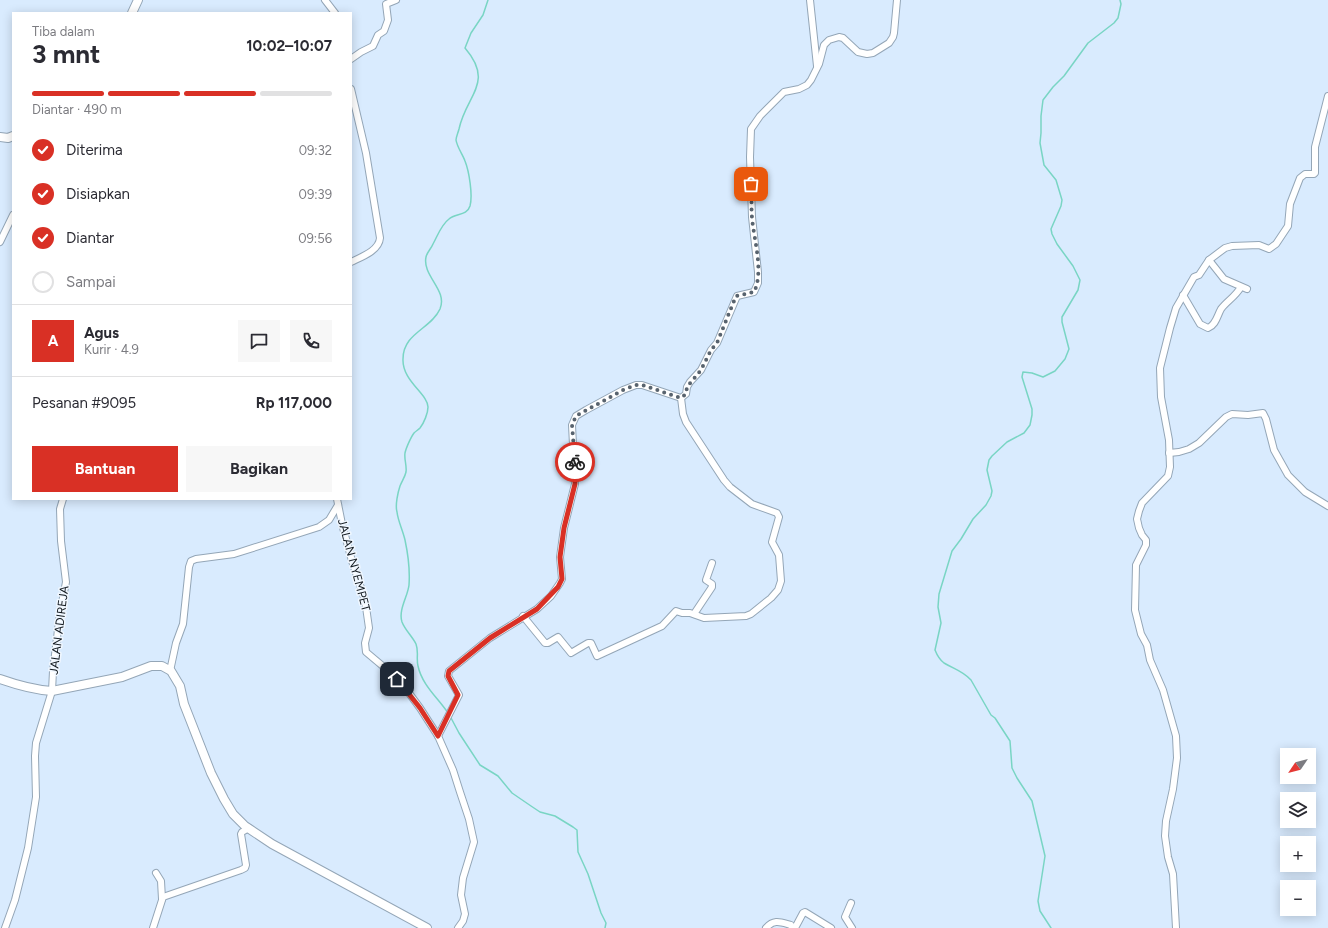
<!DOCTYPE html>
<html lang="id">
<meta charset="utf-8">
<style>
body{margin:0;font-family:Figtree,sans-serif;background:#f7f7f7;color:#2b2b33;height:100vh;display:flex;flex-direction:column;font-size:15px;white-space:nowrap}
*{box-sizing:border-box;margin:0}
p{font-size:13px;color:#7c7c81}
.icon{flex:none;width:22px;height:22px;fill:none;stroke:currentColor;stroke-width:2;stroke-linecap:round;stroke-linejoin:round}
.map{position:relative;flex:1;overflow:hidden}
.details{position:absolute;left:12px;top:12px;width:340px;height:488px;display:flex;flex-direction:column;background:#fff;border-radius:0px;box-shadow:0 2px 10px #0003}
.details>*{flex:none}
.needle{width:26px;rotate:235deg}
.tools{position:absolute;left:1280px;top:748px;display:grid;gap:8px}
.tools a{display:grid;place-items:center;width:36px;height:36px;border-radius:0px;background:#fff;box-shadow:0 2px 10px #0003;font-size:20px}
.pin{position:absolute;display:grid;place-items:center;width:34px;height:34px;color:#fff;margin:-17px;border-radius:8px;box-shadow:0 2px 6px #0006}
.courier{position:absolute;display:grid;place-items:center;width:40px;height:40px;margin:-20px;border:3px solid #d93025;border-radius:50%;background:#fff;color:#222;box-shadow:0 1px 5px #0007}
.overview em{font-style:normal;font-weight:700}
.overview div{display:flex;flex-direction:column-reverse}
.overview{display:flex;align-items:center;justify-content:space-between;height:68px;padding:0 20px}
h1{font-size:26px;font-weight:700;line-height:30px}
.bar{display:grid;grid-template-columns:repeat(4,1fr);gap:6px 4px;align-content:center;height:48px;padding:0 20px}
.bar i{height:5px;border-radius:3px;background:#e1e1e2}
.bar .on{background:#d93025}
.bar p{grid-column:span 4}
.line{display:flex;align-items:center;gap:10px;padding:0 20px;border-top:1px solid #e1e1e2}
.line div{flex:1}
.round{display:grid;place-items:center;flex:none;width:42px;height:42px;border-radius:0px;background:#f7f7f7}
ol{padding:0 20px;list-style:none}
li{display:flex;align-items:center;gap:12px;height:44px}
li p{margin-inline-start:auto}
li .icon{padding:4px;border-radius:50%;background:#d93025;color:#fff;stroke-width:4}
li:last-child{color:#7c7c81}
li i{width:22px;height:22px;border:2px solid #e1e1e2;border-radius:50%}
.action{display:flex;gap:8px;margin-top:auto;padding:8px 20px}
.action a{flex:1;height:46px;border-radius:0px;background:#d93025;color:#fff;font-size:16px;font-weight:700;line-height:46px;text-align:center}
.action a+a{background:#f7f7f7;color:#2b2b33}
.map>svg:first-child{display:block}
</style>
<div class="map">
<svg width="1328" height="928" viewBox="0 0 1328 928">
<rect width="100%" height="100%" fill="#d9ebfe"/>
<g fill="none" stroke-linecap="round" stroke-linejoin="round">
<g stroke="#79d5c4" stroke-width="1.5">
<path d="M448 713C438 698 422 685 418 666 416 658 419 652 416 644 412 636 405 630 402 622 398 610 408 596 409 585 410 571 408 554 405 540 403 531 398 521 397 512 395 505 398 492 400 486 402 481 405 477 406 472 407 466 404 459 405 453 406 448 411 437 414 433 416 431 418 430 420 428 424 423 428 413 428 407 428 394 402 381 403 359 403 333 431 329 440 309 448 290 422 276 426 257 427 252 431 249 433 244 438 235 441 225 449 219 455 213 467 216 470 206 473 195 469 171 465 161 463 155 457 147 456 140 456 137 458 133 459 129 466 95 495 83 465 48L471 33 483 15 488 0"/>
<polyline points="450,716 459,733 480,765 498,776 512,793 531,806 540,812 555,816 573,827 577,830 578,852 588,874 601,913 606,923 605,928"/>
<path d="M1051 928 1040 911 1038 901 1045 856 1032 801 1017 778 1012 768 1010 741 995 718 991 715 971 680C963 671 954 669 944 663 940 660 937 655 935 650L941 623 938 607 939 594 952 551 961 539 973 519 986 505 991 496 992 491 987 470 989 460 992 456 1007 442 1024 433 1030 425 1032 415V409L1022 377 1023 372 1032 373 1043 377 1055 371 1065 359 1069 349 1062 322V317L1078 290 1080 280 1073 266 1057 244 1052 234 1051 229 1061 206 1062 200 1056 180 1044 165 1040 143 1041 133V116L1043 100 1053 87 1064 76 1088 43 1114 23 1118 18 1121 4 1120 0"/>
</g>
<g stroke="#94a6b7" stroke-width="8">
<g id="minor">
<polyline points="325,0 335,13"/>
<polyline points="810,0 817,66"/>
<polyline points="351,59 361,52 373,46 378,35 384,31 388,20 386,4 396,0"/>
<path d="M351 89 366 153 380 238C379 251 361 257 351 262"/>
<polyline points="0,242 13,215"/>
<polyline points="1209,260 1224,279 1247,289"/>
<path d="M1183 295 1200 324 1208 328C1216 325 1217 316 1221 309 1227 301 1235 297 1241 287"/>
<polyline points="1169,453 1179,452 1189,449 1199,443 1226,417 1232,414 1248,415 1263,413 1266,419 1274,450 1288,475 1305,492 1328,506"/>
<polyline points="337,499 342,524 352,561 365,600 369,628 365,643 366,652 391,673 403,685 420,708 438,736 453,770 460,792 469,819 474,842 463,878 461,895 465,914 463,921 458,928"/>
<polyline points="694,614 712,587 712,584 706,580 712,563"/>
<polyline points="523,616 545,643 548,643 558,637 571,653 588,643 591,643 597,656 662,626 676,611 682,613 690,613 704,618 746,616 751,614 771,598 778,590 781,581 779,555 772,542 779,517 777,513 752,504 730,487 724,480 686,422 683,414 681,398"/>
<polyline points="170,671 176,643 183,624 189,567 191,561 196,559 234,554 319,527 329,520 338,505"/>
<polyline points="438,736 459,695 448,676 449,671 490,638 537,609 551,596 560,583 562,579 560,557 564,528 575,484 572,425 576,416 586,410 623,390 636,385 642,385 681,398 686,394 687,387 690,382 701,370 711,350 717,343 737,296 754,292 758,283 758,272 752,217 750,157 751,129 760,116 784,92 799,89 807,85 811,80 819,64 824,45 829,40 839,37 843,38 858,52 867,54 873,53 889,43 893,37 894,33 897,0"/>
<polyline points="156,873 161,881 162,899"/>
<polyline points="851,903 845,917 852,928"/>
<polyline points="5,928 15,900 28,848 36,797 35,756 36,743 52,691 53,671 60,613 66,582 61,541 60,509 63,499"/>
<polyline points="153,928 163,897 241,870 245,868 246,865 241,834 242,832 249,828"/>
<path d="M766 928C774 919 780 922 791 925L792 928"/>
<polyline points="795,928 803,913 805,912 831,928"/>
<polyline points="1176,928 1173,874 1168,857 1165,836 1166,821 1173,789 1177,758 1176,736 1163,690 1150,660 1147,645 1141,634 1135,610 1136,565 1146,545 1146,540 1142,535 1139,528 1137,519 1139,511 1142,503 1168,476 1170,467 1169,440 1161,397 1160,368 1170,328 1176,308 1194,277 1199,275 1209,260 1225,248 1232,246 1259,245 1269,249 1276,244 1288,226 1290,204 1300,178 1305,174 1314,174 1315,173 1315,147 1328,96"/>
</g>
</g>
<g stroke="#94a6b7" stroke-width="10">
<g id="tertiary">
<polyline points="132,13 138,0"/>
<polyline points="0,137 8,138 13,136"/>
<path d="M0 679C17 685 35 690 52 691L122 677 151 666H162L171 671 180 686 184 704 211 773 224 799 233 814 245 826 272 844 427 928"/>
</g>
</g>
<use href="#minor" stroke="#fff" stroke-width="6"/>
<use href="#tertiary" stroke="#fff" stroke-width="8"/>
</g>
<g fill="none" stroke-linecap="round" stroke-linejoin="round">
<path stroke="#58636e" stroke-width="4" stroke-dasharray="0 7.2" d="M575 462 572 425 576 416 623 390 636 385H642L681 398 686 394 687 387 701 370 711 350 717 343 736 296 754 292C764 272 754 240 752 218 751 207 752 195 751 184"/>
<polyline stroke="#d93025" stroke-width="5" points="397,679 420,708 438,736 458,695 448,676 449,671 490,638 537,609 558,587 562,579 560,557 564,528 575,484 575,462"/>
</g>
<g text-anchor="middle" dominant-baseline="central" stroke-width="3" stroke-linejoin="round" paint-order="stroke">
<g font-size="12" fill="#131a20" stroke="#f0f7ff">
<text transform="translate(354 565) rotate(75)">JALAN NYEMPET</text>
<text transform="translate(59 630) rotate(-83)">JALAN ADIREJA</text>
</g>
</g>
</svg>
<div class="tools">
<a><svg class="needle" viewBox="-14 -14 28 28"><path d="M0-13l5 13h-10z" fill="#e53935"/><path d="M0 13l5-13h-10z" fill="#7c7c81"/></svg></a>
<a><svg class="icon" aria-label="layers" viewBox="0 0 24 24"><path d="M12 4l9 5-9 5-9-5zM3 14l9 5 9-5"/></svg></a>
<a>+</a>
<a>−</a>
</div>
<div class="pin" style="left:751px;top:184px;background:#ea580c"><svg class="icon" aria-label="bag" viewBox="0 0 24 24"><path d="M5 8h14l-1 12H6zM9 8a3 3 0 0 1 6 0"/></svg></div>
<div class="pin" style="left:397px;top:679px;background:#1f2937"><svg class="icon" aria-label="home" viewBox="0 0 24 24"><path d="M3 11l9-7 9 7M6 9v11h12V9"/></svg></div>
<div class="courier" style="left:575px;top:462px"><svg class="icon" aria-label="bike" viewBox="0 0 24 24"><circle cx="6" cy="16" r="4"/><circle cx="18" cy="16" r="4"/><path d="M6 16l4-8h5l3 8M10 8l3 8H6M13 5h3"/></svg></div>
<section class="details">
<div class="overview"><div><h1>3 mnt</h1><p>Tiba dalam</p></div><em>10:02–10:07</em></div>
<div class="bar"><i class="on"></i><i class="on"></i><i class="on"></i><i></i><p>Diantar · 490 m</p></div>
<ol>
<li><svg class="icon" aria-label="check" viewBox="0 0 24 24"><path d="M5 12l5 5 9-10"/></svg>Diterima<p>09:32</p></li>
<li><svg class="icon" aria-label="check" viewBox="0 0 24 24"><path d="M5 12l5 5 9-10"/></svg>Disiapkan<p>09:39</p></li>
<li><svg class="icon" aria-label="check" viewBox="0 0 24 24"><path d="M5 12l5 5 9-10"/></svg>Diantar<p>09:56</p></li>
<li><i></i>Sampai</li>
</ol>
<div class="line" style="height:72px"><b class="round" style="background:#d93025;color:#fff">A</b><div><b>Agus</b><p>Kurir · 4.9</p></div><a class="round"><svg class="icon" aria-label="chat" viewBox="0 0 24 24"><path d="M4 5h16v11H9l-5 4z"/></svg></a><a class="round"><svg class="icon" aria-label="phone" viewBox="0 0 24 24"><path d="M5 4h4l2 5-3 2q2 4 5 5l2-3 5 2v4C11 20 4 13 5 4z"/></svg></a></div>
<div class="line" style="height:52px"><div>Pesanan #9095</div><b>Rp 117,000</b></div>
<div class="action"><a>Bantuan</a><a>Bagikan</a></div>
</section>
</div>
